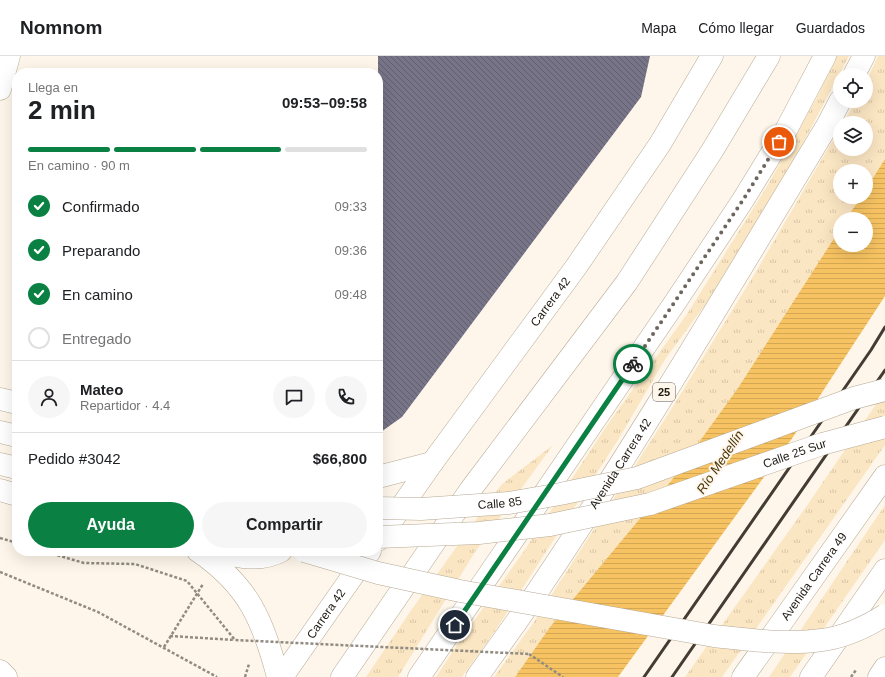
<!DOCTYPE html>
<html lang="es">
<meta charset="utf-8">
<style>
body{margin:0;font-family:Helvetica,sans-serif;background:#f6f6f6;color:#202124;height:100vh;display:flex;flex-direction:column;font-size:15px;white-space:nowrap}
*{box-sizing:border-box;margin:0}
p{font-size:13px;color:#757577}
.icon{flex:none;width:22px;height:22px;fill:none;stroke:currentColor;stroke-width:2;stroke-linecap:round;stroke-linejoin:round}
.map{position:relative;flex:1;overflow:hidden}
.details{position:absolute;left:12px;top:12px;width:371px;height:488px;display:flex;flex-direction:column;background:#fff;border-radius:16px;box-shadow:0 4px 16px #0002}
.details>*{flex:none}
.buttons{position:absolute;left:833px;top:12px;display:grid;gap:8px}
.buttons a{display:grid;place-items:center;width:40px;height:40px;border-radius:50%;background:#fff;box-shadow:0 4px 16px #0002;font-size:20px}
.pin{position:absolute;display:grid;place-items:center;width:34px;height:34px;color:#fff;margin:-17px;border:2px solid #fff;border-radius:50%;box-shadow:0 1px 4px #0007}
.courier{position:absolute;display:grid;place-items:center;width:40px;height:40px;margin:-20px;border:3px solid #0b8043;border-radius:50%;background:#fff;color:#222;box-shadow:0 1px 5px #0007}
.overview em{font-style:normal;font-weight:800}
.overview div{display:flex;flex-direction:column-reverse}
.overview{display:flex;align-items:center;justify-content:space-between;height:68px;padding:0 16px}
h1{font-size:26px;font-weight:800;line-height:30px}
.bar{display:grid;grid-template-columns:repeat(4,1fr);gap:6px 4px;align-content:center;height:48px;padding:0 16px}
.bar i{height:5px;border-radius:3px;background:#e0e0e0}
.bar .current{background:#0b8043}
.bar p{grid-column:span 4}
.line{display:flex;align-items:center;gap:10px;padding:0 16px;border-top:1px solid #e0e0e0}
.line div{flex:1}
.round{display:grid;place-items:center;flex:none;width:42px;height:42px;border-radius:21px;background:#f6f6f6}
ol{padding:0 16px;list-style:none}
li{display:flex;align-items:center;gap:12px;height:44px}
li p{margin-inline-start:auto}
li .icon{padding:4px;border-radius:50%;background:#0b8043;color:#fff;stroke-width:4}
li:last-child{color:#757577}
li i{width:22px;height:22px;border:2px solid #e0e0e0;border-radius:50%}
.primary-button{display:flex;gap:8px;margin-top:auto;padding:8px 16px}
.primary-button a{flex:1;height:46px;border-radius:24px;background:#0b8043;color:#fff;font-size:16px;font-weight:800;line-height:46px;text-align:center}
.primary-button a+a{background:#f6f6f6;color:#202124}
header{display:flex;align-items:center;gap:24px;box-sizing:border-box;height:56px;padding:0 20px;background:#fff;border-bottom:1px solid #e0e0e0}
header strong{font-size:19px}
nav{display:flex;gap:22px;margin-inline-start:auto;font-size:14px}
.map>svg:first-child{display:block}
</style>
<header>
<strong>Nomnom</strong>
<nav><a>Mapa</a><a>Cómo llegar</a><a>Guardados</a></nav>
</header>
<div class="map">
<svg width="885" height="621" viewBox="0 0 885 621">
<defs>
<pattern id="grass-tufts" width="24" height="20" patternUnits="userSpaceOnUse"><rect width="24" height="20" fill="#fbe6c3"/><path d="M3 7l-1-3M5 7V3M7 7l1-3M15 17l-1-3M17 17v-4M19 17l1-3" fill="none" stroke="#d7c5a6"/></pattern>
<pattern id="water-rules" width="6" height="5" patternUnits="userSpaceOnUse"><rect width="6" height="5" fill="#f7c362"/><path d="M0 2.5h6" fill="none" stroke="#d3a754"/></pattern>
<pattern id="building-back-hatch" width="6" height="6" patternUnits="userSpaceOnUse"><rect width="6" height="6" fill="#777488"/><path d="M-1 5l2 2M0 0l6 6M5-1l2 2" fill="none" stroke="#615e6e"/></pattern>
</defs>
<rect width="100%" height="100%" fill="#fef6ea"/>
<g fill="url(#grass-tufts)">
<polygon points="837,0 849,0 784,123 708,245 666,302 618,384 495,575 462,621 436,621 463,580 522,498 608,368 687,258 766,132 816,43"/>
<polygon points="878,0 885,0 885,103 866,133 866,115 840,115 840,141 861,141 846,163 840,163 840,173 738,332 671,425 550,571 515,621 494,621 534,566 667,360 757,214 840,72 840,93 866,93 866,67 843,67 856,45 866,45 866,26"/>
<polygon points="885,335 885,389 722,621 685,621 806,451"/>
<polygon points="553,389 475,496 398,621 366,621 412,553 501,429"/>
<polygon points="885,449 885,484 790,621 769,621"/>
</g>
<polygon fill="url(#water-rules)" points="885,103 885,240 791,384 618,621 515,621 550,571 671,425 738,332 840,173 840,189 866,189 866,163 846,163 861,141 866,141 866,133"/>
<polygon fill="url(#building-back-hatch)" points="378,0 650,0 641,41 402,361 378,378"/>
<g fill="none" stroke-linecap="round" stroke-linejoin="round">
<g stroke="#b5aa96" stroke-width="23">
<g id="minor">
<polyline points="0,33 9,0"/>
<path id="s1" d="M378 484 432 407 576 211 660 88 712 0"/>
<polyline points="0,615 6,621"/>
<path id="s2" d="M282 621 370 495"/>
<polyline points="879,621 885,612"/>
</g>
</g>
<g stroke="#b5aa96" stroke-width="23">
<g id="major">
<polyline points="0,343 17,347"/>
<polyline points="0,376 17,380"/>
<polyline points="0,408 17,412"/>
<polyline points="378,421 432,407"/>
<polyline points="0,434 17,439"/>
<path d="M198 495C248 529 263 564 278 621"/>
<path d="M210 495C234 500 259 507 281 495"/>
</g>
</g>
<g stroke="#b5aa96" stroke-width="23">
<g id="highway">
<polyline points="854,19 864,0"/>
<polyline points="342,621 471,433 627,226 712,95 769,0"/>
<polyline points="419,621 676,245 743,144 786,74 825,0"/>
<path id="s3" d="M477 621C499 590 522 559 543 527 643 378 734 223 827 70L840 45"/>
<path id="s4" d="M743 621 885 420"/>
<polyline points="811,621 885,514"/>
</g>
</g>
<g stroke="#918b81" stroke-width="2.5" stroke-dasharray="3 2" stroke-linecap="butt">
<polyline points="0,482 17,487"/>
<polyline points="0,516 98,556 217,621"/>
<polyline points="170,580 235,584"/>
<polyline points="164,591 203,528"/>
<polyline points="529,598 563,621"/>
<polyline points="245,621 249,608"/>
<polyline points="851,621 856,614"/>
</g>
<use href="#minor" stroke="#fff" stroke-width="22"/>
<use href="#major" stroke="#fff" stroke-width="22"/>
<use href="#highway" stroke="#fff" stroke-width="22"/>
<g stroke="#423c35" stroke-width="3">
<polyline points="644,621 871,294 885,271"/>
<polyline points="672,621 885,314"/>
</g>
<g stroke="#b5aa96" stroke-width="23" stroke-linecap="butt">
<g id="major-bridge">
<path id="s5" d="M378 452 421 453 509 447 560 438 637 422 854 342 885 334"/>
<path id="s6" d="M378 481 479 477 550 469 650 448 822 388 885 371"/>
</g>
</g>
<g stroke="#b5aa96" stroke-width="23" stroke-linecap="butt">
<path id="highway-bridge" d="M304 495 378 517 460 535 714 580C750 584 787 589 822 584 845 581 866 571 885 559"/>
</g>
<polyline stroke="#918b81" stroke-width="2.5" stroke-dasharray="3 2" stroke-linecap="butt" points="43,495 84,507 135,508 187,525 235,584 529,598"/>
<use href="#major-bridge" stroke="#fff" stroke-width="22"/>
<use href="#highway-bridge" stroke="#fff" stroke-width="22"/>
</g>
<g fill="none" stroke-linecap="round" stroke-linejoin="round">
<polyline stroke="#6c665e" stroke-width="4" stroke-dasharray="0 7.2" points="633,308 743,144 779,86"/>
<polyline stroke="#0b8043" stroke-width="5" points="455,569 633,308"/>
</g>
<g text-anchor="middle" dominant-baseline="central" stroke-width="4" stroke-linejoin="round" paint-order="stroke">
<rect fill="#fef6ea" stroke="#615b53" stroke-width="1" x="653" y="327" width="22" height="18" rx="3"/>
<g font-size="11" font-weight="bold" fill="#1e1912">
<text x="664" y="336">25</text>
</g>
<g font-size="12" fill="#1e1912" stroke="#fef6ea">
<text stroke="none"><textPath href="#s1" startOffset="294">Carrera 42</textPath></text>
<text stroke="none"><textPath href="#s6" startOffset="428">Calle 25 Sur</textPath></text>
<text stroke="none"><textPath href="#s3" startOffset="257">Avenida Carrera 42</textPath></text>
<text stroke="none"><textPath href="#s5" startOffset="122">Calle 85</textPath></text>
<text stroke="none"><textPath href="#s4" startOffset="123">Avenida Carrera 49</textPath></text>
<text stroke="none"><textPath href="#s2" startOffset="77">Carrera 42</textPath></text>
</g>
<g font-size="13" font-style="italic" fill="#49350a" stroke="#fef6ea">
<text transform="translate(720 406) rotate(-56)">Río Medellín</text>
</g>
</g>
</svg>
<div class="buttons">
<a><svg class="icon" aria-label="locate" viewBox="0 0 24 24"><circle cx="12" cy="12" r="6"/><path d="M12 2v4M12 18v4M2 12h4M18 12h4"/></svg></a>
<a><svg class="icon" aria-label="layers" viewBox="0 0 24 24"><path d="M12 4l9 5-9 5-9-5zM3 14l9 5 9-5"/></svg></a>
<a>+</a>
<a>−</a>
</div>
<div class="pin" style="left:779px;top:86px;background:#ea580c"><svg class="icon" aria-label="bag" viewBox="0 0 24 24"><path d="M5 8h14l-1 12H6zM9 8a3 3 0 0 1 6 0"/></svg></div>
<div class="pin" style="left:455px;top:569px;background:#1f2937"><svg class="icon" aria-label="home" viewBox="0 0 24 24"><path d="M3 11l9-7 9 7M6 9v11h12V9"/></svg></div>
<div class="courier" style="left:633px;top:308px"><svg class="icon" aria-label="bike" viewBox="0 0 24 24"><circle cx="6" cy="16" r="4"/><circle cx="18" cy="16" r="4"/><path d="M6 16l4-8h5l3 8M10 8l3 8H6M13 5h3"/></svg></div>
<section class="details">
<div class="overview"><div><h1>2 min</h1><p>Llega en</p></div><em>09:53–09:58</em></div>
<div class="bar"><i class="current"></i><i class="current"></i><i class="current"></i><i></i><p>En camino · 90 m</p></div>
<ol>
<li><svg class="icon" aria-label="check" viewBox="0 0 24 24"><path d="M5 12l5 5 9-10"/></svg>Confirmado<p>09:33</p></li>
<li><svg class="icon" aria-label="check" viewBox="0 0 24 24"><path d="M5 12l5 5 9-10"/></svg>Preparando<p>09:36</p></li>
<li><svg class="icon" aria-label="check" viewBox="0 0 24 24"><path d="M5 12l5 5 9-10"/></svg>En camino<p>09:48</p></li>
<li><i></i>Entregado</li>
</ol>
<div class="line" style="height:72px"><a class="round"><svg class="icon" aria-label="person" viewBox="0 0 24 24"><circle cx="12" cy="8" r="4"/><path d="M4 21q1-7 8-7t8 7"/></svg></a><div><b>Mateo</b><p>Repartidor · 4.4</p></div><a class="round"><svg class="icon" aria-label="chat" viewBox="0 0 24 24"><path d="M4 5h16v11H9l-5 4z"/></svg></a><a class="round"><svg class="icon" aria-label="phone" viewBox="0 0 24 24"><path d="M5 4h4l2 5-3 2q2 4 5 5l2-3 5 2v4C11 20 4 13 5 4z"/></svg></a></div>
<div class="line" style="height:52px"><div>Pedido #3042</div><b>$66,800</b></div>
<div class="primary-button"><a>Ayuda</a><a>Compartir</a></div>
</section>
</div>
